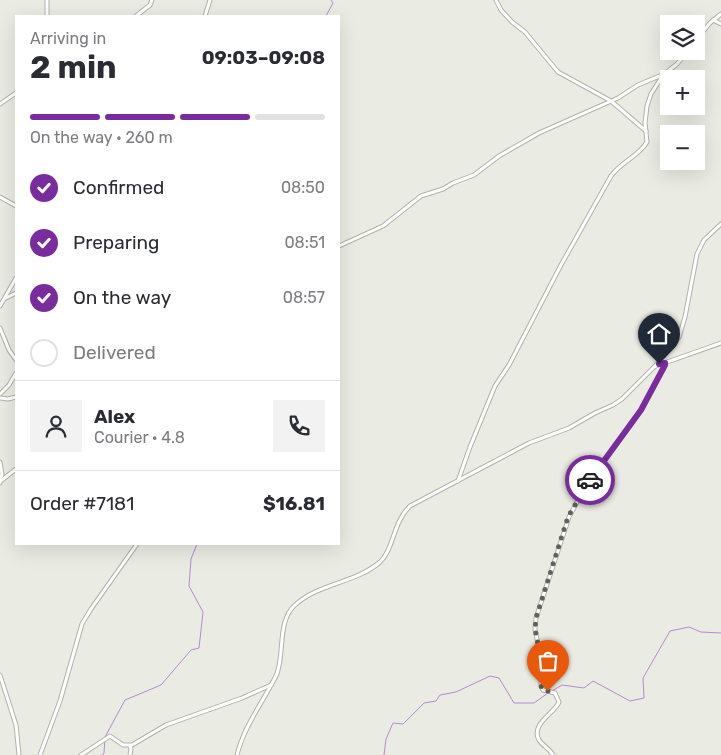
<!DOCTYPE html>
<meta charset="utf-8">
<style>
body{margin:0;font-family:Rubik,sans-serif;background:#f2f2f3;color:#2b2b33;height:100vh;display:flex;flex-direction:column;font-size:19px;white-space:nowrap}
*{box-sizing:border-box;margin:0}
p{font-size:16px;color:#7c7c81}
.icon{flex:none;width:28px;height:28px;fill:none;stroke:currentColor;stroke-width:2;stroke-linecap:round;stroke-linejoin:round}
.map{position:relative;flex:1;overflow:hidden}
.side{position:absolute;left:15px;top:15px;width:325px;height:530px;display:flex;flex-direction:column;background:#fff;border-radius:0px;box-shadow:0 5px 20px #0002}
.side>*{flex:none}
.controls{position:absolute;left:660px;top:15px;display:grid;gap:10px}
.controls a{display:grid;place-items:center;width:45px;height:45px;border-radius:0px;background:#fff;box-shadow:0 5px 20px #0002;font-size:25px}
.pin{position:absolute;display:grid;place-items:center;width:42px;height:42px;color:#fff;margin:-51px -21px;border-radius:50% 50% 50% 0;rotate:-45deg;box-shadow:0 0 5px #0007}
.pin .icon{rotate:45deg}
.courier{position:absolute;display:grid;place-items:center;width:50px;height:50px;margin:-25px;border:4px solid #792c9e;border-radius:50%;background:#fff;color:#222;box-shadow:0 1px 6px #0007}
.headline em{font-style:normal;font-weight:700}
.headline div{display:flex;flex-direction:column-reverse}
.headline{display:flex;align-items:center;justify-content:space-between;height:85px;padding:0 15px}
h1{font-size:32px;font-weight:700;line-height:38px}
.bar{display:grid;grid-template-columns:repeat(4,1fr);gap:8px 5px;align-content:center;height:60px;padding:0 15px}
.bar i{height:6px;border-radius:4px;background:#e1e1e2}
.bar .selected{background:#792c9e}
.bar p{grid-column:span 4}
.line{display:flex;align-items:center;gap:12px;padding:0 15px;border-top:1px solid #e1e1e2}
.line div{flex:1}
.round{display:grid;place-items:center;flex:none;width:52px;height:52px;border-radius:0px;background:#f2f2f3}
ol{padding:0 15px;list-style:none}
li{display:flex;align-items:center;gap:15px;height:55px}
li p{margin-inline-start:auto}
li .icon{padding:5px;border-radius:50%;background:#792c9e;color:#fff;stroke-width:4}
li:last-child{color:#7c7c81}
li i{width:28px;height:28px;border:2px solid #e1e1e2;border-radius:50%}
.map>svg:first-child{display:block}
</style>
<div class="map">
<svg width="721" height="755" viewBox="0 0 721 755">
<rect width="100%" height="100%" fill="#eaece3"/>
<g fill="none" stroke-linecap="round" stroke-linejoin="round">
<g stroke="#b788d2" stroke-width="1">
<polyline points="326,16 333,3 331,0"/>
<polyline points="552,691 562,685 584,688 593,681 630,701 644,698 643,678 670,631 689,627 701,632 721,633"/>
<polyline points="102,755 104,753 105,737 125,700 161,685 191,650 199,648 203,612 189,586 191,559 197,544"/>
<polyline points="384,755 386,739 393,723 403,724 424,703 436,701 440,695 456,692 490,676 499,678 514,703 534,703 548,693"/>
</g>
<g stroke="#b1b2aa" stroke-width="5">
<g id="minor">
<polyline points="496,0 501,10 512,22 525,32 558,72 611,101 646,131"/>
<polyline points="47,16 47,0"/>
<polyline points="136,16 150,5 152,0"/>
<polyline points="205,16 210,0"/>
<polyline points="713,20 721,24"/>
<polyline points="696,40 710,23 721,14"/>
<polyline points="0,104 16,93"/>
<polyline points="0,197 16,206"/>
<polyline points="339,246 383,226 421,196 443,189 453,183 474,175 499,156 539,133 618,98 638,85 662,75"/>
<polyline points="6,298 16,293"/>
<polyline points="0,306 16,278"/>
<polyline points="0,328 9,350 16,360"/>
<polyline points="656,366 721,343"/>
<polyline points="0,394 9,385 16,373"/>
<polyline points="0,398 8,399 16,397"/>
<polyline points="0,462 2,474 0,483"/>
<polyline points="2,480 16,469"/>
<path d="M458 481 470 447 495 386 509 365 561 265 611 176C621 162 639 156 647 142L645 123 647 106 651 94 663 75 677 64 688 51"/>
<polyline points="0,675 16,725 19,755"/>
<polyline points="130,746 131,749 130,755"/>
<polyline points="40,755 60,701 82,624 91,609 137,544"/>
<polyline points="81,755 110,736 123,745 132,745 166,725 242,698 271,685"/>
<path d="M237 755C243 730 258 709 270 687 273 681 277 676 278 670 284 650 278 620 295 605 319 583 356 583 380 562 394 549 393 522 410 506L529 443 569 428 595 413 613 405 622 399 659 362 679 337 685 317 697 254 704 240 721 224"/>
<path d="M553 755C550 749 543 746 539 740 530 724 556 712 559 702L555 693 543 690 541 686V659L535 629 536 618 569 517 584 489 641 410 664 368 665 363"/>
</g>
</g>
<use href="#minor" stroke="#fff" stroke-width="3"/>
</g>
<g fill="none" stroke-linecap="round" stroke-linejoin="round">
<polyline stroke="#61625c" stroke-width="5" stroke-dasharray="0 9" points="548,691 543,690 541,686 541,659 535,629 536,618 568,517 590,480"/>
<polyline stroke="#792c9e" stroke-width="6" points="590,480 641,410 665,365 665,363 659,364"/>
</g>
</svg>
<div class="controls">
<a><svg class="icon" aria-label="layers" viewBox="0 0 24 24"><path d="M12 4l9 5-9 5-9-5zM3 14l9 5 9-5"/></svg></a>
<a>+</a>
<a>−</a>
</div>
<div class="pin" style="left:548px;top:691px;background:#ea580c"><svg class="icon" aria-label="bag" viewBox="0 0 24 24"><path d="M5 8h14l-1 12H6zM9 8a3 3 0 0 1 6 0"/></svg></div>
<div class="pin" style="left:659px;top:364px;background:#1f2937"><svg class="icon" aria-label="home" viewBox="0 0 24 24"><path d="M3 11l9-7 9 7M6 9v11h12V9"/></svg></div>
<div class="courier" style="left:590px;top:480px"><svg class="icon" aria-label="car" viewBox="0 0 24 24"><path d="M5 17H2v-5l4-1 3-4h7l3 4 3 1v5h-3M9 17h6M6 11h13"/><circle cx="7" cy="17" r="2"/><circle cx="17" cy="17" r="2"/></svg></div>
<section class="side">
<div class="headline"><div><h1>2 min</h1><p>Arriving in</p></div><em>09:03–09:08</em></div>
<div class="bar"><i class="selected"></i><i class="selected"></i><i class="selected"></i><i></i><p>On the way · 260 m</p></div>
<ol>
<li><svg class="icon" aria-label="check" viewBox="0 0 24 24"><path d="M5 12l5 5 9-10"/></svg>Confirmed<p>08:50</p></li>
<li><svg class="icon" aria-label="check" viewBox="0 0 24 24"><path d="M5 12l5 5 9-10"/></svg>Preparing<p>08:51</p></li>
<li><svg class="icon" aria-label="check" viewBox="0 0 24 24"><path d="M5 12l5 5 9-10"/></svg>On the way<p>08:57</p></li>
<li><i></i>Delivered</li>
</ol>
<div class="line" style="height:90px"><a class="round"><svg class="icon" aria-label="person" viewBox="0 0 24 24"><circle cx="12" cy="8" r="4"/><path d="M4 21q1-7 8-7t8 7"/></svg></a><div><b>Alex</b><p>Courier · 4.8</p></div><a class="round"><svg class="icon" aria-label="phone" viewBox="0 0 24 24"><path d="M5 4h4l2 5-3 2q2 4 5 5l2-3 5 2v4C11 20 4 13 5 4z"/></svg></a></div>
<div class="line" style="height:65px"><div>Order #7181</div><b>$16.81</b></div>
</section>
</div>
